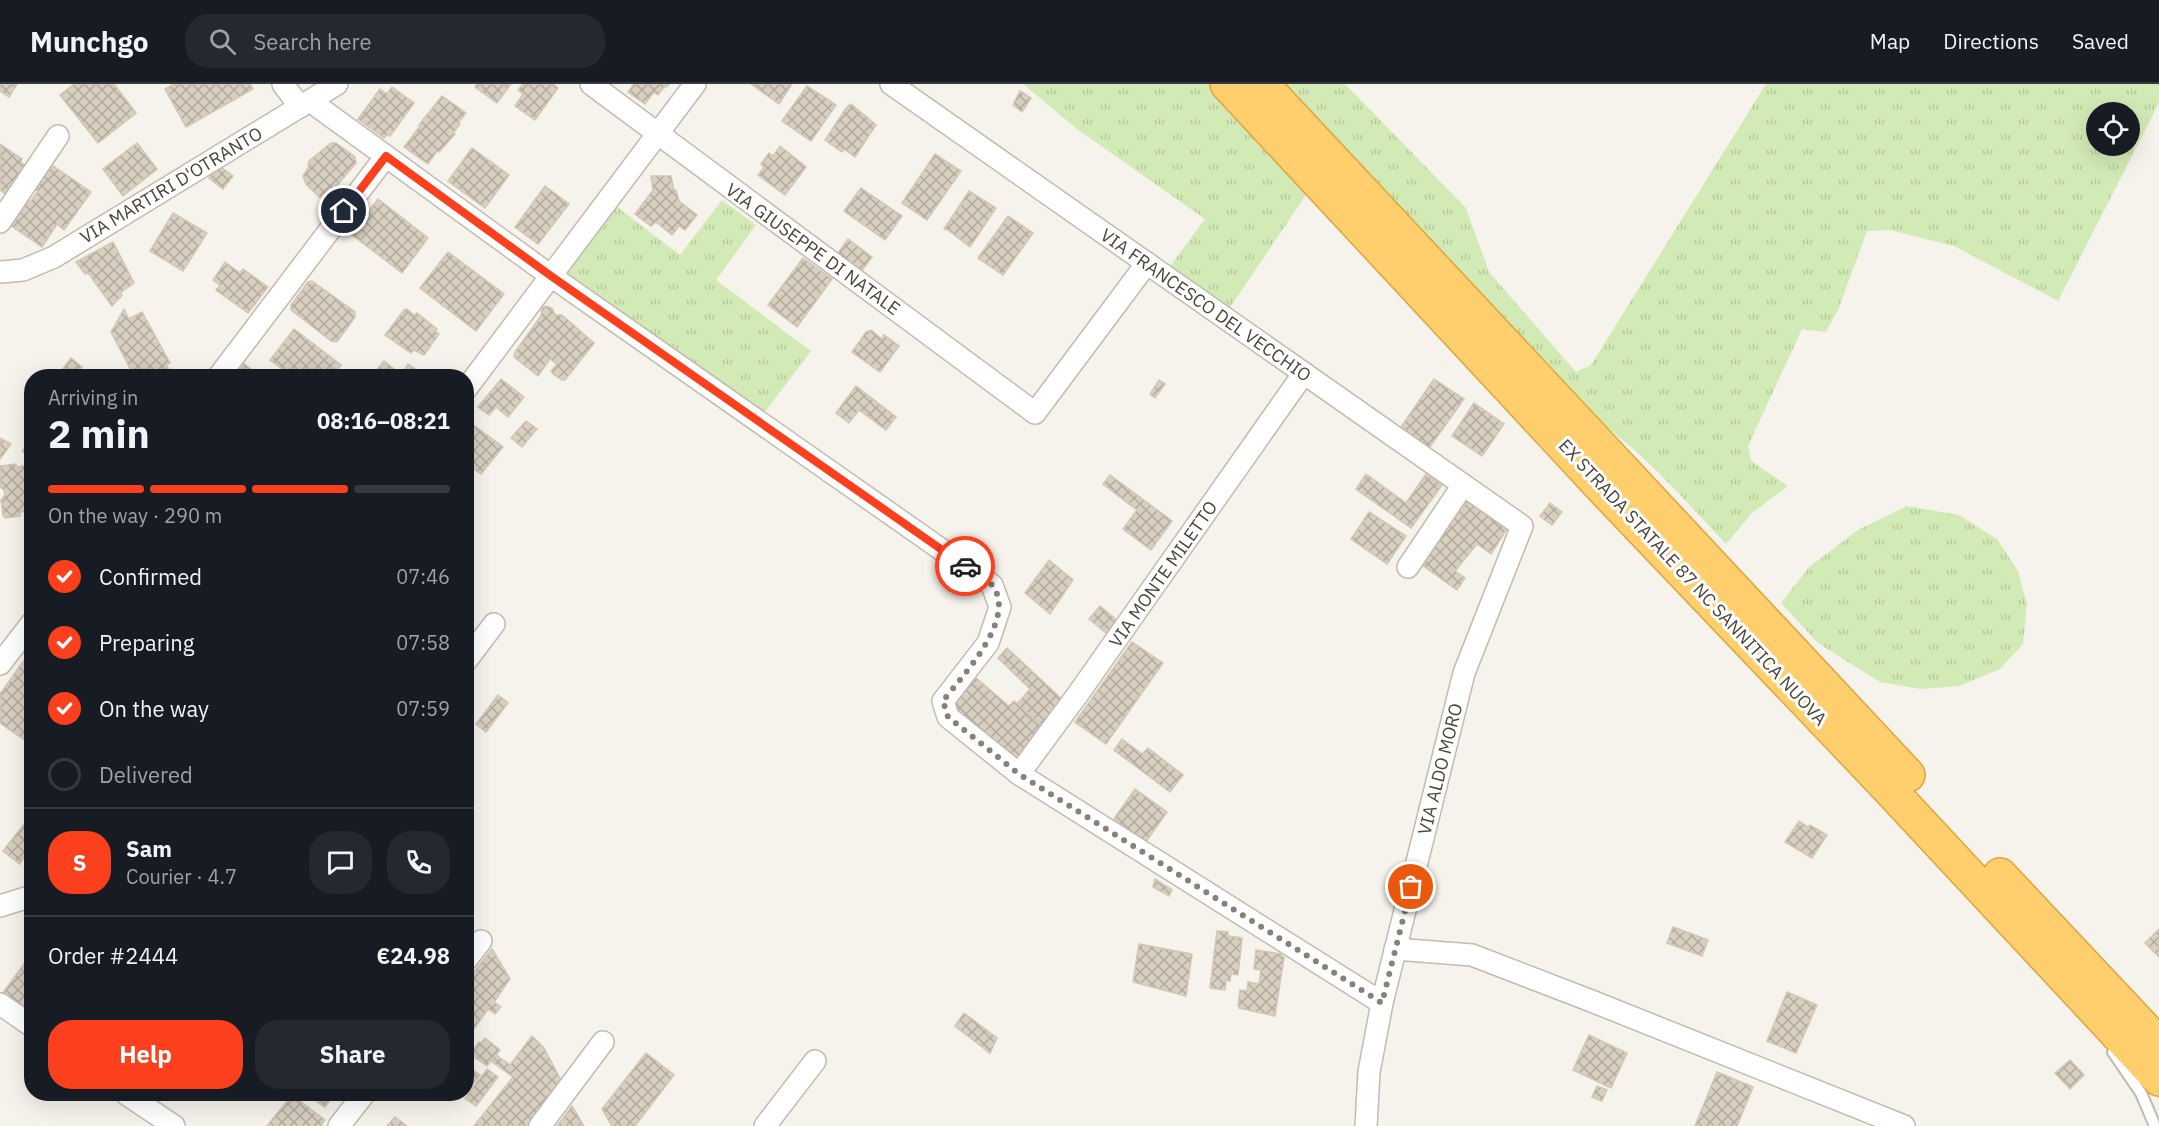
<!DOCTYPE html>
<meta charset="utf-8">
<style>
body{margin:0;font-family:"IBM Plex Sans",sans-serif;background:#242831;color:#f1f3f6;height:100vh;display:flex;flex-direction:column;font-size:22px;white-space:nowrap}
*{box-sizing:border-box;margin:0}
p{font-size:20px;color:#9ea1a6}
.icon{flex:none;width:33px;height:33px;fill:none;stroke:currentColor;stroke-width:2;stroke-linecap:round;stroke-linejoin:round}
.map{position:relative;flex:1;overflow:hidden}
.panel{position:absolute;left:24px;top:285px;width:450px;height:732px;display:flex;flex-direction:column;background:#171b24;border-radius:24px;box-shadow:0 6px 24px #0002}
.panel>*{flex:none}
.tools{position:absolute;left:2086px;top:18px;display:grid;gap:12px}
.tools a{display:grid;place-items:center;width:54px;height:54px;border-radius:50%;background:#171b24;box-shadow:0 6px 24px #0002;font-size:30px}
.pin{position:absolute;display:grid;place-items:center;width:51px;height:51px;color:#fff;margin:-26px;border:3px solid #fff;border-radius:50%;box-shadow:0 2px 6px #0007}
.courier{position:absolute;display:grid;place-items:center;width:60px;height:60px;margin:-30px;border:4px solid #fc3f1d;border-radius:50%;background:#fff;color:#222;box-shadow:0 2px 8px #0007}
.overview em{font-style:normal;font-weight:700}
.overview div{display:flex;flex-direction:column-reverse}
.overview{display:flex;align-items:center;justify-content:space-between;height:102px;padding:0 24px}
h1{font-size:39px;font-weight:700;line-height:45px}
.bar{display:grid;grid-template-columns:repeat(4,1fr);gap:9px 6px;align-content:center;height:72px;padding:0 24px}
.bar i{height:8px;border-radius:4px;background:#363941}
.bar .active{background:#fc3f1d}
.bar p{grid-column:span 4}
.line{display:flex;align-items:center;gap:15px;padding:0 24px;border-top:2px solid #363941}
.line div{flex:1}
.round{display:grid;place-items:center;flex:none;width:63px;height:63px;border-radius:24px;background:#242831}
ol{padding:0 24px;list-style:none}
li{display:flex;align-items:center;gap:18px;height:66px}
li p{margin-inline-start:auto}
li .icon{padding:6px;border-radius:50%;background:#fc3f1d;color:#fff;stroke-width:4}
li:last-child{color:#9ea1a6}
li i{width:33px;height:33px;border:3px solid #363941;border-radius:50%}
.primary-button{display:flex;gap:12px;margin-top:auto;padding:12px 24px}
.primary-button a{flex:1;height:69px;border-radius:24px;background:#fc3f1d;color:#fff;font-size:24px;font-weight:700;line-height:69px;text-align:center}
.primary-button a+a{background:#242831;color:#f1f3f6}
header{display:flex;align-items:center;gap:36px;box-sizing:border-box;height:84px;padding:0 30px;background:#171b24;border-bottom:2px solid #363941}
header strong{font-size:28px}
nav{display:flex;gap:33px;margin-inline-start:auto;font-size:21px}
.search{width:420px;height:54px;background:#242831;display:flex;align-items:center;gap:15px;box-sizing:border-box;padding:0 21px;border-radius:24px;color:#9ea1a6;font-size:22px}
.map>svg:first-child{display:block}
</style>
<header>
<strong>Munchgo</strong>
<div class="search"><svg class="icon" aria-label="search" viewBox="0 0 24 24"><circle cx="10" cy="10" r="6"/><path d="M15 15l6 6"/></svg>Search here</div>
<nav><a>Map</a><a>Directions</a><a>Saved</a></nav>
</header>
<div class="map">
<svg width="2159" height="1042" viewBox="0 0 2159 1042">
<defs>
<pattern id="grass-tufts" width="24" height="20" patternUnits="userSpaceOnUse" patternTransform="scale(1.5)"><rect width="24" height="20" fill="#d2eab5"/><path d="M3 7l-1-3M5 7V3M7 7l1-3M15 17l-1-3M17 17v-4M19 17l1-3" fill="none" stroke="#b6ca9c"/></pattern>
<pattern id="building-cross-hatch" width="8" height="8" patternUnits="userSpaceOnUse" patternTransform="scale(1.5)"><rect width="8" height="8" fill="#d8cfc1"/><path d="M0 0l8 8M0 8l8-8" fill="none" stroke="#b1aa9e"/></pattern>
</defs>
<rect width="100%" height="100%" fill="#f6f3ec"/>
<g fill="url(#grass-tufts)" fill-rule="evenodd">
<path d="M1023 0H1345L1466 124 1489 188 1576 288 1591 281 1766 0H2159V19L2058 217 1954 162 1890 146 1867 147 1838 226 1826 248 1802 245 1748 362 1751 377 1788 402 1753 428 1726 460C1683 415 1642 365 1590 332L1308 108 1229 225 1168 185 1205 135 1077 45ZM2097 28H2130V62H2097Z"/>
<polygon points="722,116 756,141 716,196 811,267 761,333 564,191 616,122 680,171"/>
<polygon points="1907,422 1959,431 1997,455 2018,487 2027,520 2023,560 2000,585 1959,602 1921,605 1880,598 1818,559 1781,519 1809,483 1858,446"/>
</g>
<g fill="url(#building-cross-hatch)" stroke="#d3c7b4" stroke-width="1.5">
<polygon points="0,0 17,0 9,13 0,7"/>
<polygon points="74,0 114,0 136,29 98,59 60,11"/>
<polygon points="174,0 250,0 253,5 186,43 165,5"/>
<polygon points="477,0 511,0 497,19 475,3"/>
<polygon points="523,0 553,0 558,4 535,36 515,22 523,10 518,6"/>
<polygon points="634,0 669,0 667,3 665,2 658,11 654,8 645,20 628,8"/>
<polygon points="751,0 792,0 779,20"/>
<polygon points="807,2 836,21 811,57 782,37"/>
<polygon points="392,3 414,19 390,52 388,50 384,54 358,35 380,5 387,10"/>
<polygon points="1020,7 1031,14 1022,28 1013,21"/>
<polygon points="442,12 466,29 458,39 460,40 453,49 455,50 439,68 437,67 428,80 404,63 420,42 419,41"/>
<polygon points="851,20 876,41 855,73 844,65 842,68 825,56 846,24"/>
<polygon points="137,59 157,85 123,112 103,85"/>
<polygon points="331,59 336,59 355,73 356,79 328,112 319,113 306,100 303,92 308,84 309,77"/>
<polygon points="0,60 22,75 20,78 25,81 6,110 0,106"/>
<polygon points="780,62 806,83 785,111 758,91 764,83 761,80 769,69 773,72"/>
<polygon points="472,64 509,91 485,124 448,97"/>
<polygon points="935,70 961,87 927,136 902,119"/>
<polygon points="52,81 91,108 64,146 57,140 42,163 10,141 27,116 30,118 38,107 35,105"/>
<polygon points="218,81 233,92 223,105 209,94"/>
<polygon points="651,92 671,92 674,107 676,106 679,117 697,131 685,146 679,142 672,151 656,138 651,142 635,130 653,106"/>
<polygon points="545,102 569,120 538,160 515,143"/>
<polygon points="861,104 902,132 885,156 844,127"/>
<polygon points="969,107 996,124 970,163 948,146 944,145"/>
<polygon points="378,115 428,154 402,189 351,150"/>
<polygon points="173,129 207,149 183,187 150,167"/>
<polygon points="1008,132 1033,149 1003,191 978,174"/>
<polygon points="848,155 872,173 861,188 837,170"/>
<polygon points="113,158 134,199 121,208 122,211 112,222 88,189 85,190 76,178"/>
<polygon points="448,168 504,210 476,247 420,204"/>
<polygon points="803,174 832,195 797,243 768,221"/>
<polygon points="225,178 240,189 243,185 268,203 248,229 216,206 220,201 213,196"/>
<polygon points="312,197 355,228 355,233 337,258 331,257 291,226 291,221 308,198"/>
<polygon points="546,222 552,224 555,231 562,231 594,259 565,296 562,296 553,290 551,287 557,280 550,275 538,292 514,273 515,268 541,232 542,224"/>
<polygon points="124,225 129,235 142,228 170,279 166,281 173,292 134,292 111,248"/>
<polygon points="407,225 414,231 417,229 437,245 435,247 439,250 424,271 414,266 411,269 385,251 404,226"/>
<polygon points="294,245 341,281 333,292 292,292 270,276"/>
<polygon points="871,246 882,255 884,251 899,262 880,288 852,268 866,248"/>
<polygon points="71,274 82,283 75,292 68,292 61,287"/>
<polygon points="238,275 260,292 225,292"/>
<polygon points="384,277 398,288 394,292 383,292 376,287"/>
<polygon points="408,280 425,292 394,292 399,286 403,288"/>
<polygon points="501,295 524,313 508,333 496,323 489,331 478,323"/>
<polygon points="1434,295 1464,315 1427,367 1417,360 1414,353 1401,343"/>
<polygon points="1159,296 1165,300 1155,314 1150,310"/>
<polygon points="856,302 896,333 886,346 859,326 849,339 836,329"/>
<polygon points="1474,319 1504,340 1482,372 1452,352"/>
<polygon points="468,337 503,363 481,390 466,379 466,339"/>
<polygon points="526,337 537,345 522,363 511,354"/>
<polygon points="0,354 11,360 0,375"/>
<polygon points="32,355 32,374 22,367"/>
<polygon points="16,380 16,383 32,381 32,427 20,428 20,432 5,434 3,431 1,416 5,411 4,406 0,403 0,382"/>
<polygon points="1366,390 1406,419 1426,390 1442,401 1411,444 1356,405"/>
<polygon points="1110,391 1172,437 1151,466 1123,445 1137,426 1103,400"/>
<polygon points="1467,416 1507,445 1491,470 1477,460 1455,487 1465,494 1457,506 1422,481"/>
<polygon points="1550,419 1562,428 1552,441 1540,432"/>
<polygon points="1369,428 1406,452 1387,480 1351,455"/>
<polygon points="1049,476 1073,496 1050,530 1025,509"/>
<polygon points="1100,522 1117,536 1106,549 1089,535"/>
<polygon points="1132,558 1163,579 1106,660 1075,638"/>
<polygon points="1007,564 1065,618 1043,642 1017,620 1030,605 998,574"/>
<polygon points="32,565 32,661 0,639 0,610"/>
<polygon points="976,594 1009,622 1014,617 1045,645 1014,681 949,624"/>
<polygon points="498,611 508,619 486,648 476,640"/>
<polygon points="1122,655 1142,670 1148,664 1183,691 1170,708 1114,666"/>
<polygon points="1135,705 1167,728 1143,762 1111,739"/>
<polygon points="32,730 32,781 23,774 20,780 3,767"/>
<polygon points="1799,737 1808,743 1810,741 1827,751 1812,774 1785,758"/>
<polygon points="1155,795 1172,806 1169,812 1153,803"/>
<polygon points="1673,843 1708,856 1702,872 1667,859"/>
<polygon points="2159,845 2159,873 2145,859"/>
<polygon points="1217,847 1228,848 1228,852 1242,854 1238,891 1231,890 1230,897 1226,896 1225,906 1210,904"/>
<polygon points="1139,860 1192,870 1186,912 1133,898"/>
<polygon points="492,865 510,895 494,918 501,923 495,930 488,925 466,956 466,898"/>
<polygon points="1256,866 1281,870 1281,872 1284,873 1275,932 1239,924 1238,922 1240,906 1247,907 1248,898 1259,900 1261,886 1254,885"/>
<polygon points="32,869 32,931 2,910"/>
<polygon points="1787,908 1817,921 1796,969 1767,957"/>
<polygon points="964,929 997,954 990,969 955,942"/>
<polygon points="1589,951 1627,969 1611,1004 1573,986"/>
<polygon points="532,952 544,964 562,998 528,1042 474,1042 513,993 491,977 496,971 510,981"/>
<polygon points="485,954 500,966 487,982 470,970 479,958 481,959"/>
<polygon points="646,969 674,991 635,1042 612,1042 602,1025"/>
<polygon points="2070,976 2084,991 2070,1005 2055,989"/>
<polygon points="469,983 480,991 466,1009 466,986"/>
<polygon points="487,985 498,993 476,1022 465,1014"/>
<polygon points="1717,988 1753,1003 1737,1042 1695,1042"/>
<polygon points="1597,1002 1607,1006 1602,1017 1592,1013"/>
<polygon points="313,1010 331,1010 333,1012 325,1023 317,1018 319,1015"/>
<polygon points="292,1011 325,1036 321,1042 267,1042"/>
<polygon points="572,1022 584,1042 557,1042"/>
<polygon points="395,1033 407,1042 387,1042"/>
</g>
<g fill="none" stroke-linecap="round" stroke-linejoin="round">
<g stroke="#c2bbae" stroke-width="14">
<polyline id="lane" points="2113,968 2141,1009 2155,1042"/>
</g>
<g stroke="#c2bbae" stroke-width="24">
<g id="street">
<polyline points="283,0 300,23"/>
<polyline points="591,0 1035,329 1147,179"/>
<polyline points="891,0 1522,442 1464,589 1382,919 1369,988 1366,1042"/>
<polyline points="310,17 551,192 992,501 1000,523 988,559 943,617 948,633 1019,690 1382,919"/>
<polyline points="0,138 58,52"/>
<polyline points="0,188 23,186 54,173 337,0"/>
<polyline points="219,292 386,72"/>
<polyline points="466,305 695,0"/>
<polyline points="1408,483 1463,401"/>
<polyline points="466,577 494,540"/>
<polyline points="0,580 32,539"/>
<polyline points="1019,690 1078,610 1304,289"/>
<polyline points="0,822 32,812"/>
<polyline points="1395,865 1472,871 1594,918 1904,1042"/>
<polyline points="466,876 481,857"/>
<polyline points="0,920 32,942"/>
<polyline points="126,1010 174,1042"/>
<polyline points="339,1042 364,1010"/>
<polyline points="540,1042 603,958"/>
<polyline points="765,1042 815,977"/>
</g>
</g>
<g stroke="#e0a43c" stroke-width="36">
<g id="highway">
<polyline points="1227,0 1607,409 1889,705 2159,995"/>
<polyline points="1262,0 1908,691"/>
<polyline points="2000,791 2159,960"/>
</g>
</g>
<use href="#lane" stroke="#fff" stroke-width="10"/>
<use href="#street" stroke="#fff" stroke-width="21"/>
<use href="#highway" stroke="#ffcf6e" stroke-width="33"/>
</g>
<g fill="none" stroke-linecap="round" stroke-linejoin="round">
<path stroke="#878178" stroke-width="6" stroke-dasharray="0 10.8" d="M965 482C972 487 986 493 992 501 1018 534 963 591 943 617L948 633 1019 690 1382 919 1411 803"/>
<polyline stroke="#fc3f1d" stroke-width="8" points="344,127 386,72 551,192 965,482"/>
</g>
<g text-anchor="middle" dominant-baseline="central" stroke-width="6" stroke-linejoin="round" paint-order="stroke">
<g font-size="18" fill="#4b4439" stroke="#fff">
<text transform="translate(171 101) rotate(-31)">VIA MARTIRI D'OTRANTO</text>
<text transform="translate(813 165) rotate(36)">VIA GIUSEPPE DI NATALE</text>
<text transform="translate(1206 221) rotate(35)">VIA FRANCESCO DEL VECCHIO</text>
<text transform="translate(1163 490) rotate(-55)">VIA MONTE MILETTO</text>
<text transform="translate(1693 498) rotate(47)">EX STRADA STATALE 87 NC SANNITICA NUOVA</text>
<text transform="translate(1440 685) rotate(-76)">VIA ALDO MORO</text>
</g>
</g>
</svg>
<div class="tools">
<a><svg class="icon" aria-label="locate" viewBox="0 0 24 24"><circle cx="12" cy="12" r="6"/><path d="M12 2v4M12 18v4M2 12h4M18 12h4"/></svg></a>
</div>
<div class="pin" style="left:1411px;top:803px;background:#ea580c"><svg class="icon" aria-label="bag" viewBox="0 0 24 24"><path d="M5 8h14l-1 12H6zM9 8a3 3 0 0 1 6 0"/></svg></div>
<div class="pin" style="left:344px;top:127px;background:#1f2937"><svg class="icon" aria-label="home" viewBox="0 0 24 24"><path d="M3 11l9-7 9 7M6 9v11h12V9"/></svg></div>
<div class="courier" style="left:965px;top:482px"><svg class="icon" aria-label="car" viewBox="0 0 24 24"><path d="M5 17H2v-5l4-1 3-4h7l3 4 3 1v5h-3M9 17h6M6 11h13"/><circle cx="7" cy="17" r="2"/><circle cx="17" cy="17" r="2"/></svg></div>
<section class="panel">
<div class="overview"><div><h1>2 min</h1><p>Arriving in</p></div><em>08:16–08:21</em></div>
<div class="bar"><i class="active"></i><i class="active"></i><i class="active"></i><i></i><p>On the way · 290 m</p></div>
<ol>
<li><svg class="icon" aria-label="check" viewBox="0 0 24 24"><path d="M5 12l5 5 9-10"/></svg>Confirmed<p>07:46</p></li>
<li><svg class="icon" aria-label="check" viewBox="0 0 24 24"><path d="M5 12l5 5 9-10"/></svg>Preparing<p>07:58</p></li>
<li><svg class="icon" aria-label="check" viewBox="0 0 24 24"><path d="M5 12l5 5 9-10"/></svg>On the way<p>07:59</p></li>
<li><i></i>Delivered</li>
</ol>
<div class="line" style="height:108px"><b class="round" style="background:#fc3f1d;color:#fff">S</b><div><b>Sam</b><p>Courier · 4.7</p></div><a class="round"><svg class="icon" aria-label="chat" viewBox="0 0 24 24"><path d="M4 5h16v11H9l-5 4z"/></svg></a><a class="round"><svg class="icon" aria-label="phone" viewBox="0 0 24 24"><path d="M5 4h4l2 5-3 2q2 4 5 5l2-3 5 2v4C11 20 4 13 5 4z"/></svg></a></div>
<div class="line" style="height:78px"><div>Order #2444</div><b>€24.98</b></div>
<div class="primary-button"><a>Help</a><a>Share</a></div>
</section>
</div>
